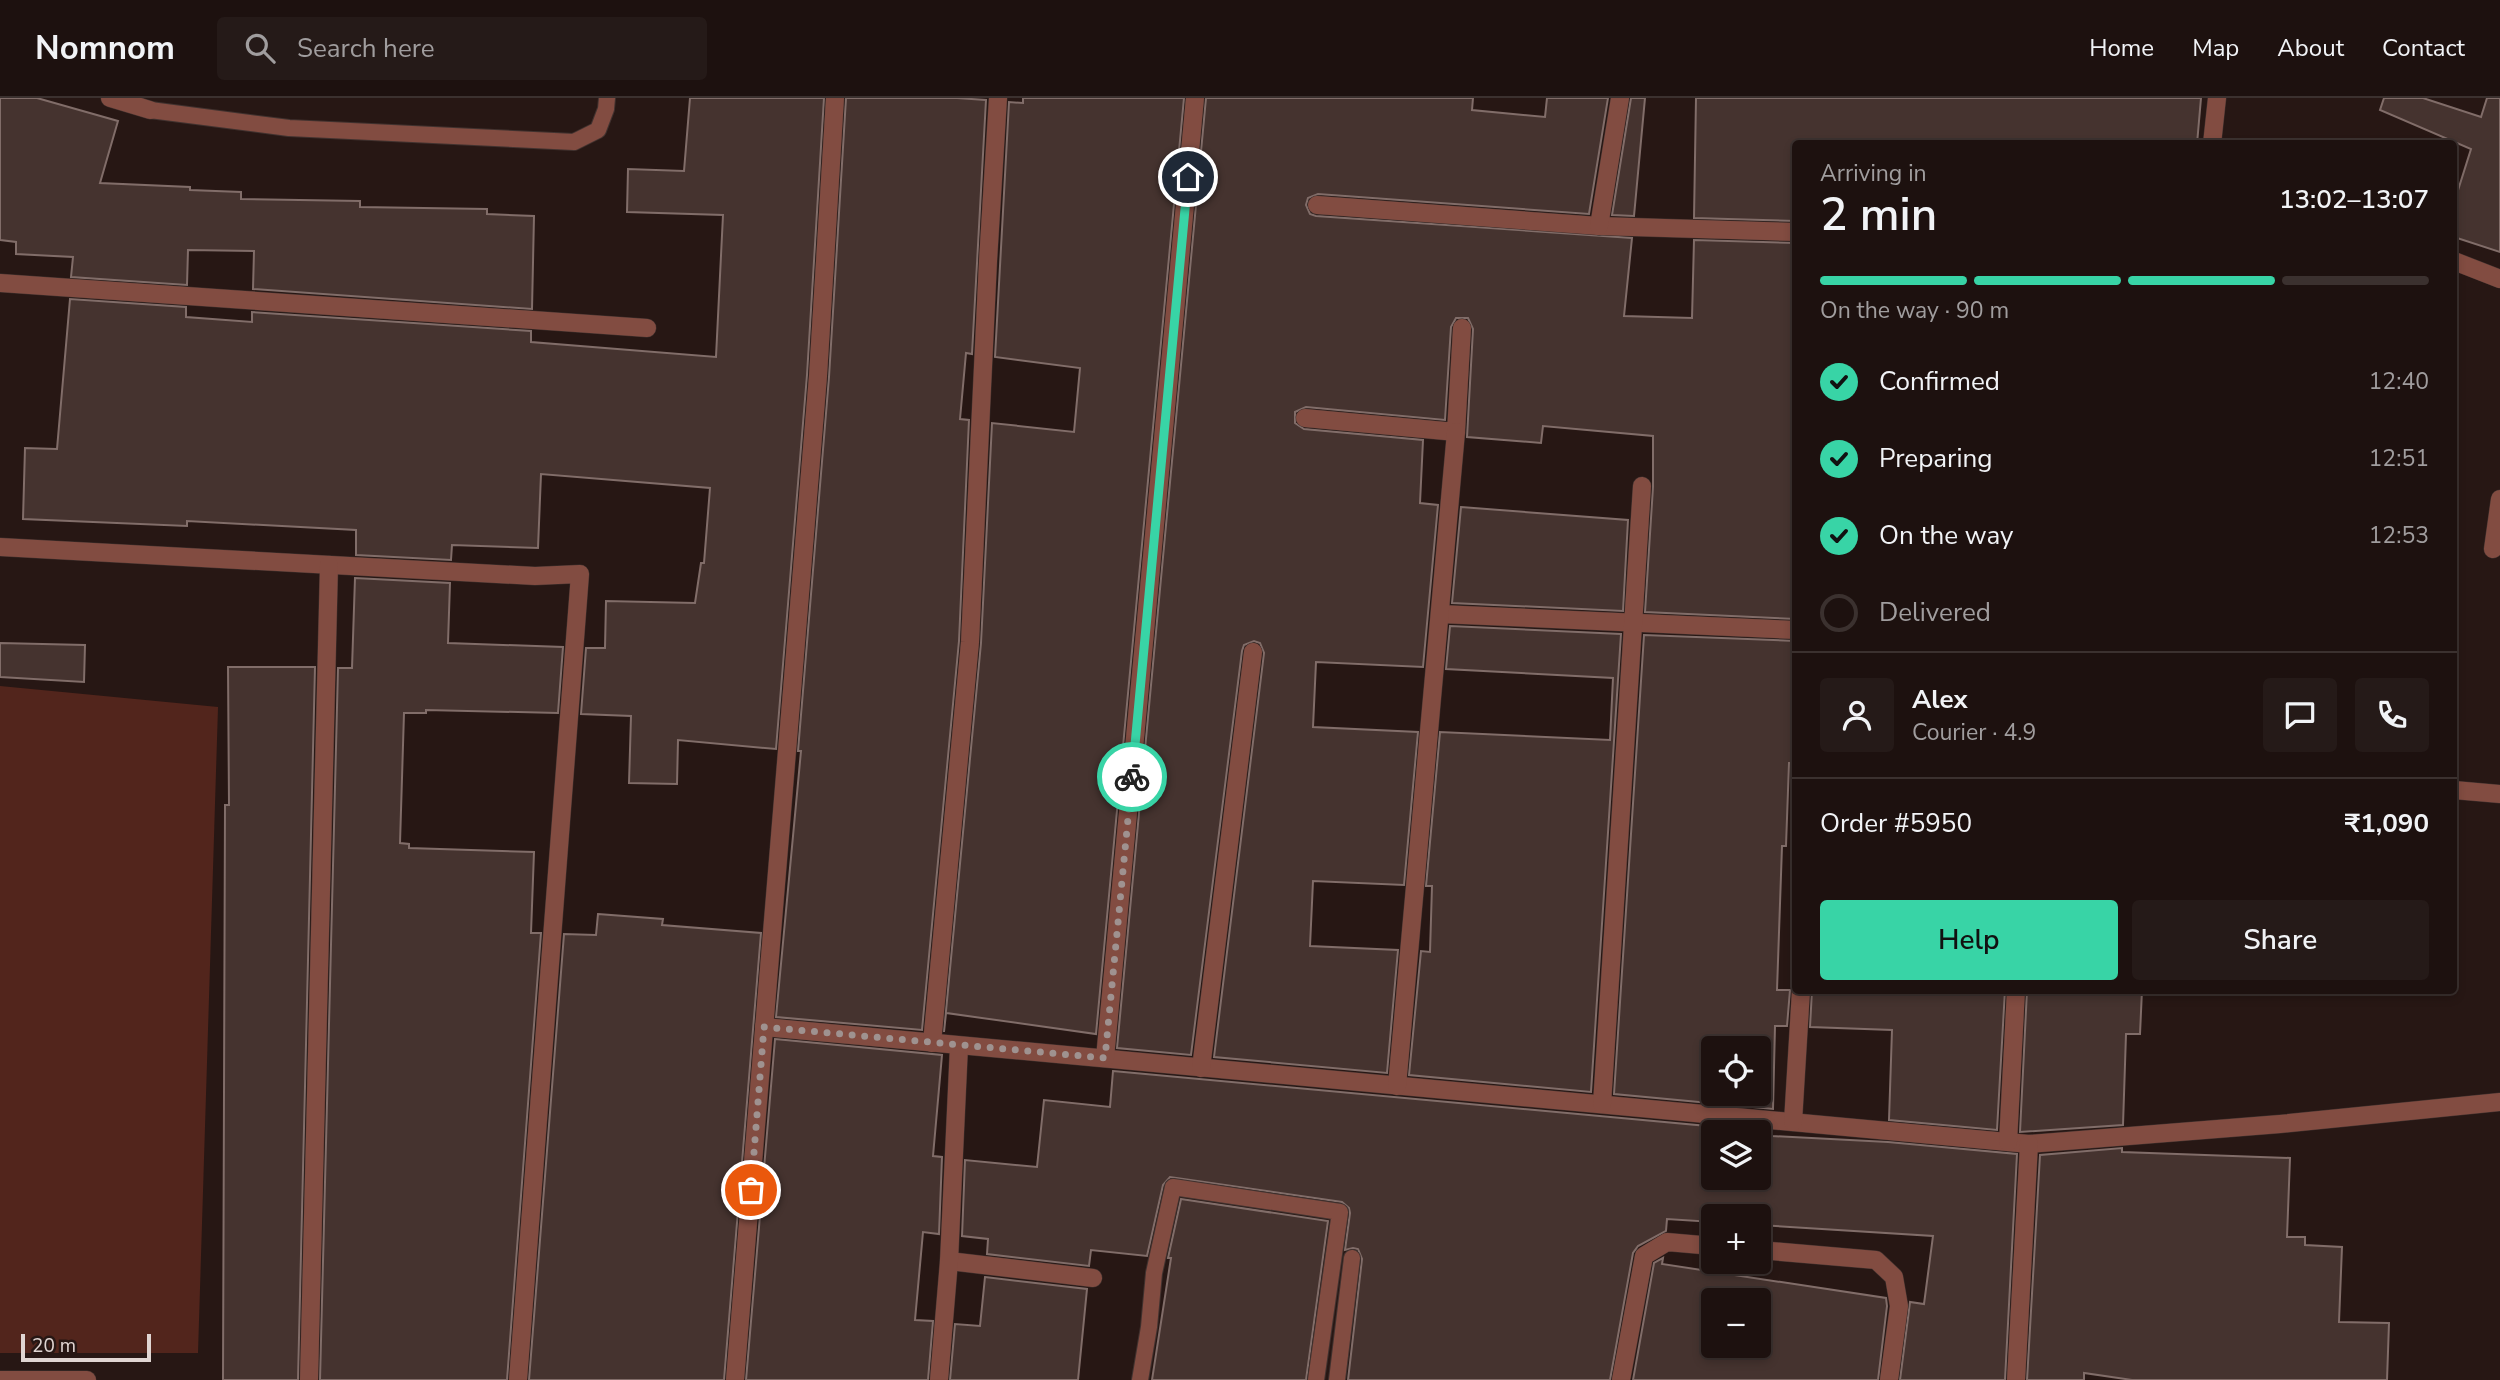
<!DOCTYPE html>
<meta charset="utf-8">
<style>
body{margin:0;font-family:"Nunito Sans",sans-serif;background:#251a18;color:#f1f3f6;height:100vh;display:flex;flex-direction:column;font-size:26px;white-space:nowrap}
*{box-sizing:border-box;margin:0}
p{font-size:23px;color:#a09d9e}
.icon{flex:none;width:38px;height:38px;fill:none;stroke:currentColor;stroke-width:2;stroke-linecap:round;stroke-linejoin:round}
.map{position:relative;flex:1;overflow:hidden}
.details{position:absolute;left:1792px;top:42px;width:665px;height:854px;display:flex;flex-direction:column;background:#1d110f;border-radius:7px;box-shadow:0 4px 10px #0003,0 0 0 2px #3b312f}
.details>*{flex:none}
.controls{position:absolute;left:1701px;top:938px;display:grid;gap:14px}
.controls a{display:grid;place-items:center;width:70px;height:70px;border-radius:7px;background:#1d110f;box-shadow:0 4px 10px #0003,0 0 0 2px #3b312f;font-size:35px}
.scale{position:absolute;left:21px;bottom:18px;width:130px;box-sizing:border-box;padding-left:7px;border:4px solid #e0d5d2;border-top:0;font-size:19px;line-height:24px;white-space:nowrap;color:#e0d5d2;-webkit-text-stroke:5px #271714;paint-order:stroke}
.pin{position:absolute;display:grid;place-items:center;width:60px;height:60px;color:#fff;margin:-30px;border:4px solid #fff;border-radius:50%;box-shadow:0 2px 7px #0007}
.courier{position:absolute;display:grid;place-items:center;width:70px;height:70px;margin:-35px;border:5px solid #38d4a6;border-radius:50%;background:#fff;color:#222;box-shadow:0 2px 9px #0007}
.overview em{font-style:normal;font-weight:600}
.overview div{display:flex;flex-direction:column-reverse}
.overview{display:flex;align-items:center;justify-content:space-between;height:119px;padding:0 28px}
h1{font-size:46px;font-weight:600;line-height:52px}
.bar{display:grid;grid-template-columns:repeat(4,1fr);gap:10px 7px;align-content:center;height:84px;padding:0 28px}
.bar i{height:9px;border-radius:5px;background:#3b312f}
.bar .active{background:#38d4a6}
.bar p{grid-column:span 4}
.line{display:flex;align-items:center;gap:18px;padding:0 28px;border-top:2px solid #3b312f}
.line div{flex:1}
.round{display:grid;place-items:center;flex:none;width:74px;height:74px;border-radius:7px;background:#251a18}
ol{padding:0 28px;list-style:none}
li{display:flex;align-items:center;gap:21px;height:77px}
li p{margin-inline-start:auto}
li .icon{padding:7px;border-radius:50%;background:#38d4a6;color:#111;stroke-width:4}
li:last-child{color:#a09d9e}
li i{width:38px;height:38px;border:4px solid #3b312f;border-radius:50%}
.button{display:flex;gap:14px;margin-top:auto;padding:14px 28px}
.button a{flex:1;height:80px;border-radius:7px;background:#38d4a6;color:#111;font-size:28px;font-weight:600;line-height:80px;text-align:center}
.button a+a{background:#251a18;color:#f1f3f6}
header{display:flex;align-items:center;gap:42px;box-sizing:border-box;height:98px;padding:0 35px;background:#1d110f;border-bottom:2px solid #3b312f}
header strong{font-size:33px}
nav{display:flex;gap:38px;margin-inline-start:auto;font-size:24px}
.search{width:490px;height:63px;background:#251a18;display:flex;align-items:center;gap:18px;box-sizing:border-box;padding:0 24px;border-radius:7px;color:#a09d9e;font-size:26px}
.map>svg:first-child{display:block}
</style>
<header>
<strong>Nomnom</strong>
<div class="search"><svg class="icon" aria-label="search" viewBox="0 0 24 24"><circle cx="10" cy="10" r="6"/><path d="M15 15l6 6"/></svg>Search here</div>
<nav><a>Home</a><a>Map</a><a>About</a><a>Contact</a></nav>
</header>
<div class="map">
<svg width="2500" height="1282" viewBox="0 0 2500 1282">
<rect width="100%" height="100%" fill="#271714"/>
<polygon fill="#52251c" points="0,588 218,609 198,1255 0,1255"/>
<g fill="#45332f" stroke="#816d69" stroke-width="2" fill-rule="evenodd">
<polygon points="0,0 37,0 118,23 100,85 190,89 190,92 241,94 241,101 360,103 360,109 487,111 487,116 534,118 532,211 253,191 254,153 188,152 187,187 71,179 73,159 16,156 16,144 0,142"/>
<polygon points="690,0 824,0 807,277 776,651 678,642 677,686 629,685 631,618 581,616 586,550 605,550 606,503 695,505 701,465 704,465 710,390 541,376 538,450 452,447 451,462 356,457 356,432 187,423 187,428 23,421 25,350 57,351 70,201 186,209 186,219 252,224 252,214 531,233 531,244 716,259 723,117 627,114 628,71 684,73"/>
<polygon points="846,0 957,0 986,2 972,256 966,255 960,321 969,322 959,543 922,932 776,919 801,653 798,653 829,279"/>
<polygon points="1023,0 1184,0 1096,936 946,915 944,934 981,545 992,325 1074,334 1080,270 995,259 1009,4 1023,5"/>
<polygon points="1206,0 1473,0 1472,12 1545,19 1547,0 1608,0 1589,116 1318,96 1308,100 1306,107 1310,116 1316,118 1632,140 1624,218 1692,220 1694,142 1796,145 1796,521 1645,514 1653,389 1653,338 1543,328 1541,345 1467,339 1473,231 1468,220 1456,220 1451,229 1445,322 1306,309 1295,314 1295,325 1304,331 1423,342 1420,405 1438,407 1423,569 1316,564 1313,629 1418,634 1404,787 1313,783 1310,848 1398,852 1387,975 1214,959 1264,555 1260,545 1254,543 1244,547 1242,553 1191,957 1117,950"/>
<polygon points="1631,0 1645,0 1634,118 1612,117"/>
<polygon points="1696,0 2201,0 2197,46 1796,46 1796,123 1694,120"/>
<polygon points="2384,0 2423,0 2481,19 2487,0 2500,0 2500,154 2454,139 2454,105 2471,51 2380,12"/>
<polygon points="1461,409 1628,422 1623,513 1452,505"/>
<polygon points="355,480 450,485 448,545 563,549 558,615 426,612 426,615 404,615 400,745 409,746 409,750 534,754 531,835 541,835 507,1282 320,1282 338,570 352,570"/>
<polygon points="1450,528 1621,536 1591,994 1409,977 1421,853 1430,854 1432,788 1426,788 1440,634 1610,642 1613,580 1446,571"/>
<path d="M1644 537 1796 543V665H1789L1786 748H1782L1777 892H1790L1787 928H1775L1773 1011 1614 996ZM1713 950H1759V996H1713Z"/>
<polygon points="0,545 85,547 84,584 0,579"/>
<polygon points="228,569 315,569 298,1282 223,1282 225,707 229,707"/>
<polygon points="598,816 663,821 662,827 761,835 724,1282 529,1282 564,836 596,837"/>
<polygon points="1812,892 2005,892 1997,1032 1889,1022 1892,932 1810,929"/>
<polygon points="2027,892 2142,892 2140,936 2126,936 2123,1027 2020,1034"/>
<polygon points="775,941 942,957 933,1058 942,1059 939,1136 923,1134 915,1222 933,1223 928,1282 746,1282"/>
<path d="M1113 973 1772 1034V1038L1888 1044 2017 1056 2005 1282H1900L1910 1204 1924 1206 1933 1138 1759 1127V1118H1713V1124L1667 1121 1666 1133 1638 1148 1633 1155 1610 1282H1348L1362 1161 1358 1151 1353 1150 1345 1152 1350 1115 1349 1110 1342 1104 1170 1079 1163 1087 1147 1158 1091 1152 1089 1168 987 1156 988 1141 962 1138 965 1062 1037 1069 1044 1002 1110 1009ZM1713 1034H1759V1080H1713Z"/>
<polygon points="2122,1050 2122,1054 2290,1060 2287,1139 2305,1139 2305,1147 2342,1149 2339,1224 2389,1225 2387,1282 2132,1282 2084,1275 2084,1282 2027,1282 2040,1057"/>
<polygon points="1181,1101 1328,1123 1306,1282 1152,1282 1171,1160 1168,1160"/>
<path d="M1663 1160 1662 1166 1886 1200 1887 1208 1878 1282H1633L1654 1165ZM1713 1202H1759V1248H1713Z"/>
<polygon points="985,1179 1087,1191 1078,1282 950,1282 955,1226 980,1228"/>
</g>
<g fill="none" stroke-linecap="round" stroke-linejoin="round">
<g stroke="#41322f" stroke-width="18">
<g id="lane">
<polyline points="150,12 289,30 574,44 598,32 606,11 607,0"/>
<polyline points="1140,1282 1149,1229 1154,1175 1173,1089 1340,1114 1316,1282"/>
<polyline points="1337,1282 1352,1160"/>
</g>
</g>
<g stroke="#41322f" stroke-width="19">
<g id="street">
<polyline points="110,0 150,12"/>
<polyline points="2212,46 2217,0"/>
<polyline points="1317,107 1599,128 1796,134"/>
<polyline points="1599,128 1620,0"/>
<polyline points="2454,163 2500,181"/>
<polyline points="0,185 647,230"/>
<polyline points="1305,320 1456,334 1462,230"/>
<polyline points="0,449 535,478 580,476 518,1282"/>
<polyline points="2493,451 2500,401"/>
<polyline points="1440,516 1796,532"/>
<polyline points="2454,692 2500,696"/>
<polyline points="764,929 2029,1046 2280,1026 2500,1004"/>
<polyline points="932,945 970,544 988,163 998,0"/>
<polyline points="1105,960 1195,0"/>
<polyline points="1201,970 1253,554"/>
<polyline points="1397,988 1456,334"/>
<polyline points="1602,1006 1642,388"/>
<polyline points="1793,1024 1801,892"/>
<polyline points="2008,1044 2016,892"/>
<polyline points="1759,1152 1876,1162 1894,1179 1899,1208 1889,1282"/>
<polyline points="949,1163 1093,1180"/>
<polyline points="0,1282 87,1282"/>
<polyline points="309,1282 329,467"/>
<polyline points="735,1282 818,278 835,0"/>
<polyline points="939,1282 949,1163 959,948"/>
<polyline points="1621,1282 1644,1158 1667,1144 1713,1148"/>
<polyline points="2016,1282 2029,1046"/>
</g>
</g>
<use href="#lane" stroke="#824c41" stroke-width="16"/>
<use href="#street" stroke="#824c41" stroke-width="18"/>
</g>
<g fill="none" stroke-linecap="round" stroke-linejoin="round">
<polyline stroke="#9f9290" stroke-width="7" stroke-dasharray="0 12.6" points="751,1092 764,929 1105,960 1132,679"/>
<polyline stroke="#38d4a6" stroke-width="9" points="1132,679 1188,79"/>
</g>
</svg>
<div class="controls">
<a><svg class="icon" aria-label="locate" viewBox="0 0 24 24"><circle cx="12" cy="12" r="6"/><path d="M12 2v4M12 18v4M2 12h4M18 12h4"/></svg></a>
<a><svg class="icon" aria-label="layers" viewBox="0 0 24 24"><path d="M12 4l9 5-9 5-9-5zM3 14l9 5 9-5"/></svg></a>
<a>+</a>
<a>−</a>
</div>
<div class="scale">20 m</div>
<div class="pin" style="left:751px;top:1092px;background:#ea580c"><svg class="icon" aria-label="bag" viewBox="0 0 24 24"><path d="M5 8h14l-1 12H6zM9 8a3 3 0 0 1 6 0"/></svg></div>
<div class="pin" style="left:1188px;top:79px;background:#1f2937"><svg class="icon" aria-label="home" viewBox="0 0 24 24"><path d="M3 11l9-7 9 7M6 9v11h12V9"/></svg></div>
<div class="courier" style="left:1132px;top:679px"><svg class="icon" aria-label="bike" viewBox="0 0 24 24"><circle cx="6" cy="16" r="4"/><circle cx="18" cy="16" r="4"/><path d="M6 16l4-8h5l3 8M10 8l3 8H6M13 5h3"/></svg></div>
<section class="details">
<div class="overview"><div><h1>2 min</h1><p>Arriving in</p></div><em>13:02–13:07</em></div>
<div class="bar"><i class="active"></i><i class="active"></i><i class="active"></i><i></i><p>On the way · 90 m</p></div>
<ol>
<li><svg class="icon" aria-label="check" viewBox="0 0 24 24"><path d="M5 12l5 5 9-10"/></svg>Confirmed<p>12:40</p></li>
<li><svg class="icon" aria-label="check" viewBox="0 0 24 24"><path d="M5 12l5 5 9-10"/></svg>Preparing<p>12:51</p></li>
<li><svg class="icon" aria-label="check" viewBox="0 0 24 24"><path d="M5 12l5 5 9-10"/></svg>On the way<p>12:53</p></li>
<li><i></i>Delivered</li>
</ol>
<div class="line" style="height:126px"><a class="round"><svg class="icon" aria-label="person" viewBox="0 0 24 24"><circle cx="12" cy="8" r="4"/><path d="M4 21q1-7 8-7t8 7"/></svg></a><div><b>Alex</b><p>Courier · 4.9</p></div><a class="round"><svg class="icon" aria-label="chat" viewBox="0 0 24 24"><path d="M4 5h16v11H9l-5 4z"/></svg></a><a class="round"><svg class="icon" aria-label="phone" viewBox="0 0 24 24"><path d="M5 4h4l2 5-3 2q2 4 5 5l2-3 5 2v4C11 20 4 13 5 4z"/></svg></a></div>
<div class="line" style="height:91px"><div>Order #5950</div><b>₹1,090</b></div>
<div class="button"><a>Help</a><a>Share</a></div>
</section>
</div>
